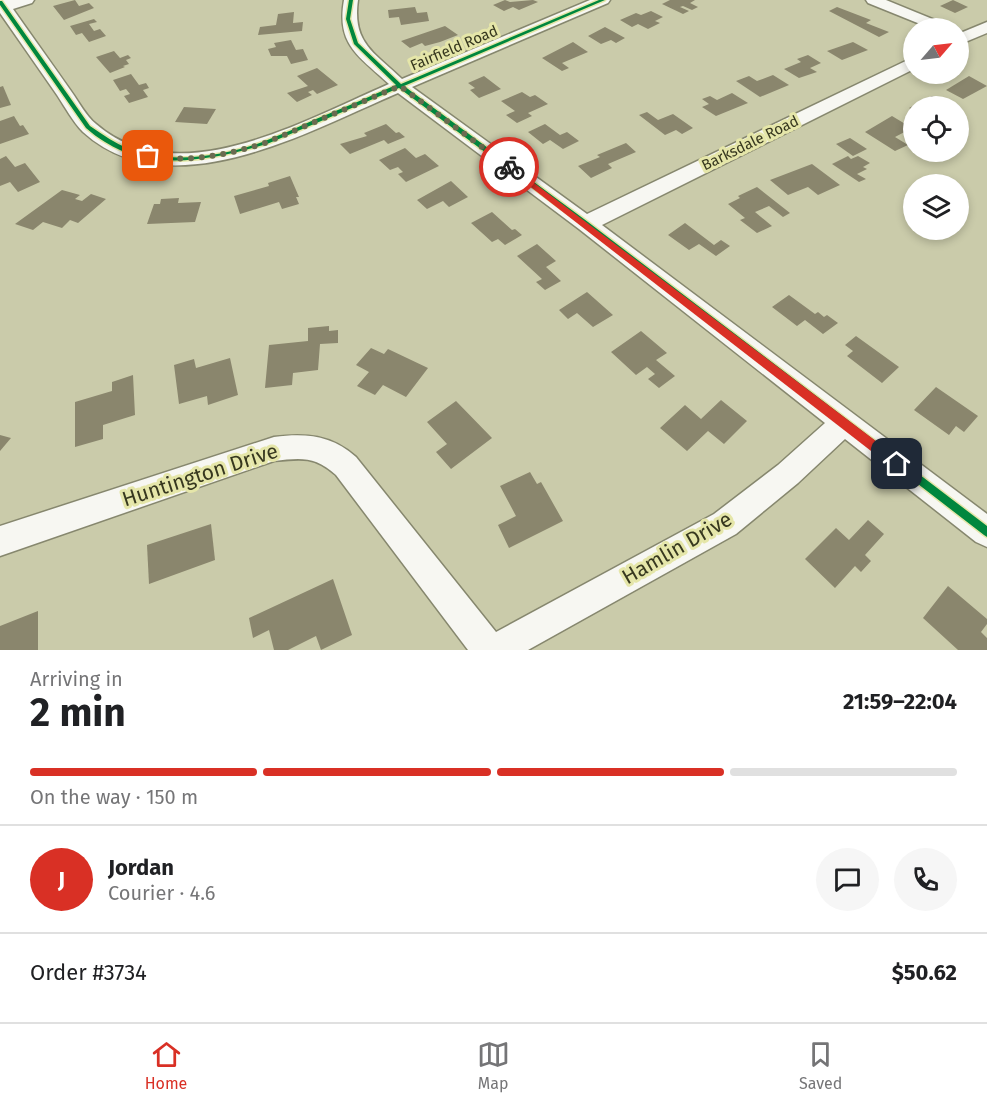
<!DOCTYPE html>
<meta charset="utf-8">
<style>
body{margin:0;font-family:"Fira Sans",sans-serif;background:#f6f6f6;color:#202124;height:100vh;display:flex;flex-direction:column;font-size:22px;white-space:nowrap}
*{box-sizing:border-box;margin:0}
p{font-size:20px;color:#757577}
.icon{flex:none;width:33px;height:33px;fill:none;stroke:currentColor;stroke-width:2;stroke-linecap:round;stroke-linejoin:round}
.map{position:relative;height:650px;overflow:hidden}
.sheet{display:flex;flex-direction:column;background:#fff;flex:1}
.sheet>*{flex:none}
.needle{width:39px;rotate:62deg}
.fabs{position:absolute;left:903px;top:18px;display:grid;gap:12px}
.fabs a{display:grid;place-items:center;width:66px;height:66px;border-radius:50%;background:#fff;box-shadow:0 3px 9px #0003;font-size:30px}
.pin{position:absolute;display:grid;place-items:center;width:51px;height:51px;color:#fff;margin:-26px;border-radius:12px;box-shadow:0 3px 9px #0006}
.courier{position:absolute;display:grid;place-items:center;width:60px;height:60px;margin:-30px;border:4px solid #d93025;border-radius:50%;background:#fff;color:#222;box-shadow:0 2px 8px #0007}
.overview em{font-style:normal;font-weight:700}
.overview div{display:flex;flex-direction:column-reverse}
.overview{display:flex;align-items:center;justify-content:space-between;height:102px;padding:0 30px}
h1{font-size:39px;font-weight:700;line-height:45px}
.bar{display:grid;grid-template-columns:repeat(4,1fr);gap:9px 6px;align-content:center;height:72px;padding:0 30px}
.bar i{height:8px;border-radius:4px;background:#e0e0e0}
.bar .current{background:#d93025}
.bar p{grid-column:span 4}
.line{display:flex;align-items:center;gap:15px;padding:0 30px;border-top:2px solid #e0e0e0}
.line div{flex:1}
.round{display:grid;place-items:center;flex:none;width:63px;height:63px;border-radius:32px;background:#f6f6f6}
.menu{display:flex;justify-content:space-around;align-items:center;height:84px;border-top:2px solid #e0e0e0;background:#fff;font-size:16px;color:#757577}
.menu a{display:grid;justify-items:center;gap:3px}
.menu .current{color:#d93025}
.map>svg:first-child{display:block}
</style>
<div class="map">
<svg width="987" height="650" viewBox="0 0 987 650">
<rect width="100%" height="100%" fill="#cacbaa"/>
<g fill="#8a866d">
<polygon points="75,0 79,6 89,3 94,8 64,20 53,6"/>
<polygon points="505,0 510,2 533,0 538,2 519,10 513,7 504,11 493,5"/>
<polygon points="670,0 695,0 690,3 698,7 692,10 683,6 680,7 689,11 683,14 662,4"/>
<polygon points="953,0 968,7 955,13 940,6"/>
<polygon points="415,7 417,13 427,12 429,21 401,25 399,17 389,18 388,10"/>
<polygon points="837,7 871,20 866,23 889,32 879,37 829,11"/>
<polygon points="651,11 663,17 655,21 660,23 648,29 638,24 632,27 620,20 636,13 641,15"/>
<polygon points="294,12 293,23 303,22 302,31 258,35 260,27 276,25 278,14"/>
<polygon points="94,19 97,22 89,24 94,31 100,29 106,36 89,42 82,33 76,35 70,26"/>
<polygon points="445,26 458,35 440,42 425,46 422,43 410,48 401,41"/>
<polygon points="605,27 625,38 616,43 611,40 601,44 588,36"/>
<polygon points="291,40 296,50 303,49 308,60 291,64 287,56 271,56 268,49 276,47 274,43"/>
<polygon points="573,42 588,52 562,63 569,68 562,71 542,58"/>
<polygon points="853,42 868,50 842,60 827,51"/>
<polygon points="114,51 120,58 128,55 131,58 126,60 129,64 123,66 125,67 110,73 96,57"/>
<polygon points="808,55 821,63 810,68 817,72 799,78 784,69 801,62 797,59"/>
<polygon points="317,68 338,85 317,94 313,90 308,92 312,95 297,102 287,93 308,86 297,76"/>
<polygon points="131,74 139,85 146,83 149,88 143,90 148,97 129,103 124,96 130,94 126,89 120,91 113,80"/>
<polygon points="773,75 789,85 760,97 736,81 749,76 757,81"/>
<polygon points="484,76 501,89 479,98 470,90 475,88 468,83"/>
<polygon points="969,76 987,86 963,99 946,90"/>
<polygon points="3,86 11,105 0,108 0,87"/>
<polygon points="522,92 530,97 535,95 548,104 528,113 532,116 517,123 506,115 515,111 501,101"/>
<polygon points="732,93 748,103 716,116 702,107 709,104 702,99 710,96 717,100"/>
<polygon points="932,96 951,106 914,106 914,111 909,108"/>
<polygon points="184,107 216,109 207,124 175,122"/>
<polygon points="647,112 658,120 673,114 693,128 682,134 676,130 665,135 639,115"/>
<polygon points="14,116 20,126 23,125 29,134 0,144 0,121"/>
<polygon points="892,116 912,128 895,137 908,145 895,151 865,132"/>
<polygon points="386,124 396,133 399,132 405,137 388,144 384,140 350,154 340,144 367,136 364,133"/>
<polygon points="545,124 560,135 567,132 579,141 563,149 550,140 543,144 528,132"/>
<polygon points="850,138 867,149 853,156 836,144"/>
<polygon points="626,143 636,152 608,164 612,168 591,178 578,166 600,157 597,155"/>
<polygon points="405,148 416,158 425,154 439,166 406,182 398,174 403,172 398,167 390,170 379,160"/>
<polygon points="6,156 15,167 25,163 40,182 18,192 10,182 0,186 0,159"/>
<polygon points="848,156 851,159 858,156 870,163 863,167 867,169 857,174 866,179 859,182 832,164"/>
<polygon points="812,164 840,185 818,195 808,187 788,195 770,180"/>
<polygon points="290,176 299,197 296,197 299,204 282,209 279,202 240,214 234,196 269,186 268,183"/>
<polygon points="451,181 468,197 449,207 443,201 427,209 417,200"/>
<polygon points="757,187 790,213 783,217 769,206 755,212 772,226 757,233 740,220 745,218 728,204 740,198 738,196"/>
<polygon points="62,190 80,195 75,199 82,201 91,194 106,199 78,223 70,220 62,228 43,222 33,230 15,224"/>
<polygon points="179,198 178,203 201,202 195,222 147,224 154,204 160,204 161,199"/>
<polygon points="492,212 512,230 515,229 522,235 505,245 498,239 492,242 471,223"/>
<polygon points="685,223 714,245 721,240 730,246 716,256 699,244 689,250 668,235"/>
<polygon points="537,244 556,261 546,267 561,281 545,290 536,282 542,279 517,256"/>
<polygon points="587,292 613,315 593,327 577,313 568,319 559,310"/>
<polygon points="789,295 815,314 818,312 824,317 827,315 838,323 823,334 805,320 797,326 772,307"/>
<polygon points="329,326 329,331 338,330 338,343 320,344 318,370 293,373 292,385 265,388 269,345 308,341 308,328"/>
<polygon points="641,331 667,353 656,360 675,376 659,388 648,379 655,374 647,367 636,375 611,352"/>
<polygon points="856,336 899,367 882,383 847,356 853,351 845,345"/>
<polygon points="371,348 384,354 388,349 428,368 406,397 383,385 375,395 357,386 369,372 356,365"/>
<polygon points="230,358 238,395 208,405 207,396 179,404 174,365 194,359 196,368"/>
<polygon points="133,375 135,415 103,425 103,439 75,447 75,402 112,391 112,382"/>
<polygon points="936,387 978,416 964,432 956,426 949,435 914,410"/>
<polygon points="721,400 747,421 724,444 708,431 687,451 660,428 685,405 701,419"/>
<polygon points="456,401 492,438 451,469 436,452 447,444 427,422"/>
<polygon points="0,435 11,438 0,451"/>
<polygon points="530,472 537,484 541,482 563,521 509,548 498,525 516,516 500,486"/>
<polygon points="868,520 884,534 865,555 871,561 861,572 855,566 835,588 805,559 836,528 849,540"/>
<polygon points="211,524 215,560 149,584 147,545"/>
<polygon points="333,579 352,635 321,650 316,636 288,650 274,650 269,630 253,638 249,618"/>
<polygon points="948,586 987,619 987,624 981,632 987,638 987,650 958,650 923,618"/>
<polygon points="38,611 38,650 0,650 0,626"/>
</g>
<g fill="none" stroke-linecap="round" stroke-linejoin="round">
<g stroke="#86876e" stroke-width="3">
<g id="street">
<path d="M0 0H34L32 3 13 9C32 36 52 64 71 91 79 102 86 116 96 124 177 195 307 119 389 84 359 56 336 45 344 0H358C352 43 374 52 402 79L590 0H610L608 3 412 87 587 214 914 57V69L602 225 987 514V547L976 542 845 439 798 483 736 534 528 650H468L336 475C315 456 301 458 274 461L0 556V526L274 437C306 433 331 435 356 457L496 632 714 514 778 465 825 423 579 229 398 93C311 130 170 211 83 132 73 122 65 107 57 95 38 68 19 40 0 13Z"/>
<polygon points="866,0 886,0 947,25 950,28 930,28 868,3"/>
<polygon points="987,22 987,33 958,45 958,34"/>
</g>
</g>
<use href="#street" fill="#f7f7f2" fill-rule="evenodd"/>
<g stroke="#e5e6a9" stroke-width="3">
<path id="cycleway" d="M349 0H353L350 19 358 43 401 84 599 0H605L404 86 588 222 987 526V537L984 535 584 226 399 88 267 144C215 159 154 173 105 142 98 138 92 133 86 128L0 5V1H2L90 126C103 135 115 143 129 149 169 165 226 156 265 141 282 134 299 127 316 119 343 108 369 97 396 85L354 44 346 19Z"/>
</g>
<use href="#cycleway" fill="#00873e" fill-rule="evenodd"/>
</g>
<polygon fill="#d93025" points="509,164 901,460 901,468 893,468 506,168 506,165"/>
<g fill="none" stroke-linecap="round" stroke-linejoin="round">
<path stroke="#6a6b50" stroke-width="6" stroke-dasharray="0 10.8" d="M148 156C188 163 227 155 265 143L400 86 509 167"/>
</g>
<g text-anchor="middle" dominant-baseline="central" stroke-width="6" stroke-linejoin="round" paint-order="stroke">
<g font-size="15" fill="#37381f" stroke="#e5e6a9">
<text transform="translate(454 48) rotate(-23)">Fairfield Road</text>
<text transform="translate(750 143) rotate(-26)">Barksdale Road</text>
</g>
<g font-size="21" fill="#37381f" stroke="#e5e6a9">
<text transform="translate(200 475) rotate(-18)">Huntington Drive</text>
<text transform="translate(677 548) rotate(-30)">Hamlin Drive</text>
</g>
</g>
</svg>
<div class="fabs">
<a><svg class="needle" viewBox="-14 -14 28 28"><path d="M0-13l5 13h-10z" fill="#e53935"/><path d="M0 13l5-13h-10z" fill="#757577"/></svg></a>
<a><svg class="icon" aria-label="locate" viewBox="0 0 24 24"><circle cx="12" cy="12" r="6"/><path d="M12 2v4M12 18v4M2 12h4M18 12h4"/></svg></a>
<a><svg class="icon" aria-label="layers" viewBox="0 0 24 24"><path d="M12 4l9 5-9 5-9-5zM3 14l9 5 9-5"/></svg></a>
</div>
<div class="pin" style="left:148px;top:156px;background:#ea580c"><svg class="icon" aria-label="bag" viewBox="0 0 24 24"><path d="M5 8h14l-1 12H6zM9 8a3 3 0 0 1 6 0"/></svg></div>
<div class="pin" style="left:897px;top:464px;background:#1f2937"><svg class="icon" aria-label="home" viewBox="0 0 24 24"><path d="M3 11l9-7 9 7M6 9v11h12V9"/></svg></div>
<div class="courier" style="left:509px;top:167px"><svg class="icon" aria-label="bike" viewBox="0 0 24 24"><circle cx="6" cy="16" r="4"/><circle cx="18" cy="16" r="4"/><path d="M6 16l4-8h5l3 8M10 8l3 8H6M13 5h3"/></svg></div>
</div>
<section class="sheet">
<div class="overview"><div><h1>2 min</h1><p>Arriving in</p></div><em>21:59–22:04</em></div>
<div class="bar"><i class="current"></i><i class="current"></i><i class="current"></i><i></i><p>On the way · 150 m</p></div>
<div class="line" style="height:108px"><b class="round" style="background:#d93025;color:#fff">J</b><div><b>Jordan</b><p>Courier · 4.6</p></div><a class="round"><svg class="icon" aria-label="chat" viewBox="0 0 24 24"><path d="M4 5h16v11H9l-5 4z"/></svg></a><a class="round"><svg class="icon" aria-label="phone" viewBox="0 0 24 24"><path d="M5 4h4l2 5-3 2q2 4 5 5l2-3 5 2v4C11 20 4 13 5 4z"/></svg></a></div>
<div class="line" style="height:78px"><div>Order #3734</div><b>$50.62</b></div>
</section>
<nav class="menu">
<a class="current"><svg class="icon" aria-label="home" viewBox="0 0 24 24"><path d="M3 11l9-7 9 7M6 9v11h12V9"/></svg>Home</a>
<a><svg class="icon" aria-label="map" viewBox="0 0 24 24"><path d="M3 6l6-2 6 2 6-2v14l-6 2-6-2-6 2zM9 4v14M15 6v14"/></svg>Map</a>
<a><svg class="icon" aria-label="saved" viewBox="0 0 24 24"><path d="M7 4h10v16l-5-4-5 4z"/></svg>Saved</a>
</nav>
